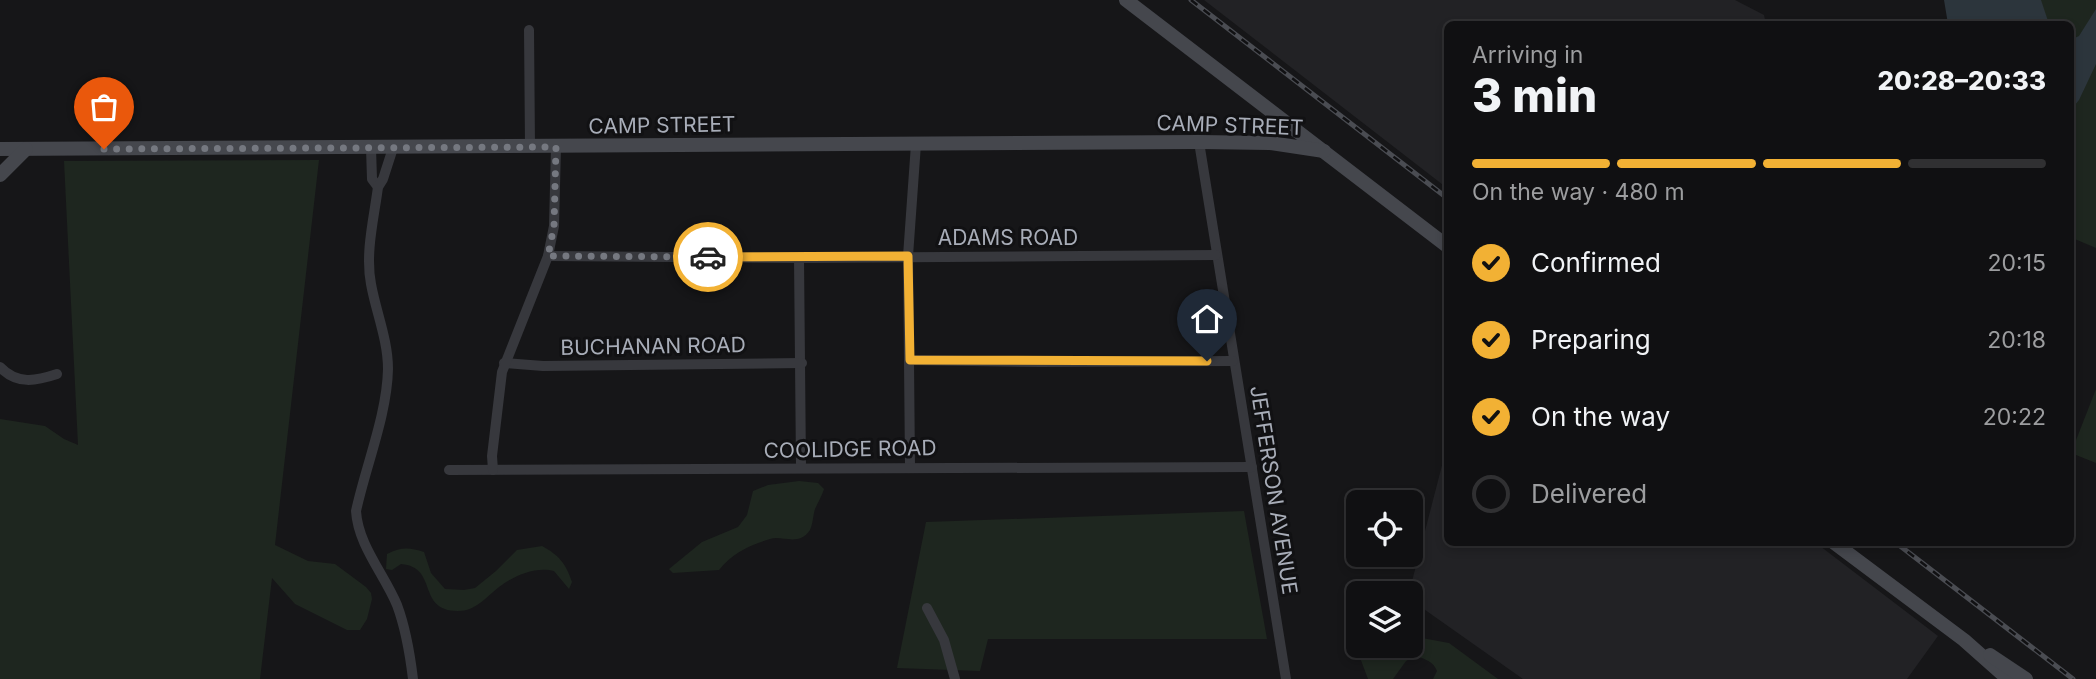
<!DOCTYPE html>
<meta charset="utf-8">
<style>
body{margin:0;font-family:Inter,sans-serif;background:#19191b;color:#f1f3f6;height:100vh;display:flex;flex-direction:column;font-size:26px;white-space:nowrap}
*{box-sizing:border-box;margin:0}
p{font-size:23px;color:#9c9d9f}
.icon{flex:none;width:38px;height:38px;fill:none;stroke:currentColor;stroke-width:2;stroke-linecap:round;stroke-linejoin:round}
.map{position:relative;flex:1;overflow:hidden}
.drawer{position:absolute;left:1444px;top:21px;width:630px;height:525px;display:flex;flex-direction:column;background:#101012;border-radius:10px;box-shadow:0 4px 10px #0003,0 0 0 2px #303032}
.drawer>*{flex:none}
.controls{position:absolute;left:1346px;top:490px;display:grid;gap:14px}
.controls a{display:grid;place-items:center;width:77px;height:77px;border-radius:10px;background:#101012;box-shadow:0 4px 10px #0003,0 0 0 2px #303032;font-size:35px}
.pin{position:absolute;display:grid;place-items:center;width:60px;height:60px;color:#fff;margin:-72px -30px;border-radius:50% 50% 50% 0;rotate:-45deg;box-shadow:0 0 7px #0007}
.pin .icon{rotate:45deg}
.courier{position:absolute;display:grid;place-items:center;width:70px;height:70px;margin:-35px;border:5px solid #f2b134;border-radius:50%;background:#fff;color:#222;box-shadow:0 2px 9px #0007}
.summary em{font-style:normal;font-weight:800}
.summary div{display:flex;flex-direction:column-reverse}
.summary{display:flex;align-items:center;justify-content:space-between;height:119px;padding:0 28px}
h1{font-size:46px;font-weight:800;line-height:52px}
.bar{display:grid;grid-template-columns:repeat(4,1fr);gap:10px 7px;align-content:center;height:84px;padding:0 28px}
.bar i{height:9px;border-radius:5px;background:#303032}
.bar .active{background:#f2b134}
.bar p{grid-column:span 4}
ol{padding:0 28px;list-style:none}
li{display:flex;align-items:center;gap:21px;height:77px}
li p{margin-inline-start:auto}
li .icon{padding:7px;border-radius:50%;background:#f2b134;color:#111;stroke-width:4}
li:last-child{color:#9c9d9f}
li i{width:38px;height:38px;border:4px solid #303032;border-radius:50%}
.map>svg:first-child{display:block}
</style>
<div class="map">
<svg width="2096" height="679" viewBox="0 0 2096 679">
<rect width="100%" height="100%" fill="#161618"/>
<g fill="#222225">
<polygon points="1204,0 1735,0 1764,15 1766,24 1447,24 1447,188"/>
<polygon points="1447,446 1447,542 1816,543 1938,636 1907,679 1523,679 1411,600 1409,593"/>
</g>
<g fill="#1e261f">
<polygon points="1992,0 2096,0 2096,248 2070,237 2070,24 1992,24"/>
<polygon points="319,160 275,545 308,561 335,564 366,587 371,593 372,599 367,619 360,630 347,630 295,604 272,578 260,679 0,679 0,419 45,426 64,439 78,445 64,161"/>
<polygon points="2096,389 2096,463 2071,453"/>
<path d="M799 481 818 483 824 489C822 496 818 502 815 509 813 515 813 524 810 530 799 547 782 535 770 539 750 545 732 553 719 570L673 573 669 569 702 542 738 527 747 515 753 491 768 485Z"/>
<polygon points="1244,511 1267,639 988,639 980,671 897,668 926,522"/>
<path d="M542 546C559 555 566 564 572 582L569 589 554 571C536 566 513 576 499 587 486 597 476 611 458 611 416 611 439 567 401 564L392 570 386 569 387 554C401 547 409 547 424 552L431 573 445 589 464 590 475 588 496 571 517 550Z"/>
<path d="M1411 636 1449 643 1498 679H1433L1437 671C1434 662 1425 659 1416 656L1406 661 1393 679H1368L1356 647 1410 646Z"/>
</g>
<g fill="#2c353c">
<polygon points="1944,0 2041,0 2049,24 1948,24"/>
<polygon points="2096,9 2096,64 2079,100 2070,111 2070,40 2079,36"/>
</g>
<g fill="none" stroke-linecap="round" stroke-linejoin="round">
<g stroke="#37383d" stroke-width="10">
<polyline points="529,30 530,147"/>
<polyline points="1199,142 1286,679"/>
<polyline points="371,148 372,179 378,187"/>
<path d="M393 148 383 179 378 187C374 218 365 253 371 284 376 312 388 340 388 369 387 415 366 465 356 511 358 545 384 574 397 605 406 629 410 654 413 679"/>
<polyline points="548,256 799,258 1216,255"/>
<polyline points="799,258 801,467"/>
<polyline points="910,360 1040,362 1233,361"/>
<polyline points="504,363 543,366 802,363"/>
<path d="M0 367C17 385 36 381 57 374"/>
<polyline points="910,467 908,256 916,144"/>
<polyline points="449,470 1252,467"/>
<polyline points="493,470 492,456 502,372 548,256 554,226 556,147"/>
<polyline points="927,608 944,640 955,679"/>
</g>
<g stroke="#45474d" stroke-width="14">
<polyline points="1126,0 1447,246"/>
<polyline points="0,149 1199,142 1270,143 1324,151"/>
<polyline points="0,175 26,149"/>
<polyline points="1833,542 1964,640 2008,679"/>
<polyline points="1990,655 2026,679"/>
</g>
<g stroke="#4a4c52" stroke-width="5">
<g id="rail">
<polyline points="1191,0 1447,198"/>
<polyline points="1895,542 2073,679"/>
</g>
</g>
<use href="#rail" stroke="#111113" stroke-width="2.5" stroke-dasharray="8" stroke-linecap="butt"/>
</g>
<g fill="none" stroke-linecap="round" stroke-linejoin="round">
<polyline stroke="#757880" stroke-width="7" stroke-dasharray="0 12.6" points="104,149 556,147 554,226 548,256 708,257"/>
<polyline stroke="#f2b134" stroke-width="9" points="708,257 908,256 910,360 1207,361"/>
</g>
<g text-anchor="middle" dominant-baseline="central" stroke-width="6" stroke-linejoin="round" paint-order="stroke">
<g font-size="21" fill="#a8adb8" stroke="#111113">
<text transform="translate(662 125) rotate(-1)">CAMP STREET</text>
<text transform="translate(1230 125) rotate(2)">CAMP STREET</text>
<text x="1008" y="237">ADAMS ROAD</text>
<text transform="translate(653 346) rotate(-1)">BUCHANAN ROAD</text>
<text transform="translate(850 449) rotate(-1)">COOLIDGE ROAD</text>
<text transform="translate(1274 490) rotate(81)">JEFFERSON AVENUE</text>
</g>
</g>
</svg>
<div class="controls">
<a><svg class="icon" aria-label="locate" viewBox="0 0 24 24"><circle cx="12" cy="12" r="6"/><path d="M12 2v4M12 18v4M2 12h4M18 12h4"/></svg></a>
<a><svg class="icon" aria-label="layers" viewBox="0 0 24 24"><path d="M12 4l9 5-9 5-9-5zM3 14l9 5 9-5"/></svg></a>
</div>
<div class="pin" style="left:104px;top:149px;background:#ea580c"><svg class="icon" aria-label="bag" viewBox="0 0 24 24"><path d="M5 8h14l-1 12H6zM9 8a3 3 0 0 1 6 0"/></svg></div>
<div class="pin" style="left:1207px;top:361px;background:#1f2937"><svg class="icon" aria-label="home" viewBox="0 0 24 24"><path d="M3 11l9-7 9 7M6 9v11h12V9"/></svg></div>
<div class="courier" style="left:708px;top:257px"><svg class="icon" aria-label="car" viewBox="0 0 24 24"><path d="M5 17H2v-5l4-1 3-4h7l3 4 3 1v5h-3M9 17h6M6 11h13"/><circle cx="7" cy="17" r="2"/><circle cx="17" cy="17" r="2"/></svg></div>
<section class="drawer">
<div class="summary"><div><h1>3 min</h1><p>Arriving in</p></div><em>20:28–20:33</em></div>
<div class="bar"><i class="active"></i><i class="active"></i><i class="active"></i><i></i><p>On the way · 480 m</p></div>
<ol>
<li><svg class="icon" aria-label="check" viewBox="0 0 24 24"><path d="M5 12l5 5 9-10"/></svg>Confirmed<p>20:15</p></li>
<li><svg class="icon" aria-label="check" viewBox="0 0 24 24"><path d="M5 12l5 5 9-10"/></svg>Preparing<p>20:18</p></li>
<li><svg class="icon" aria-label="check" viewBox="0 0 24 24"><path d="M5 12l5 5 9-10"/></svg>On the way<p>20:22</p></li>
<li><i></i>Delivered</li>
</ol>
</section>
</div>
